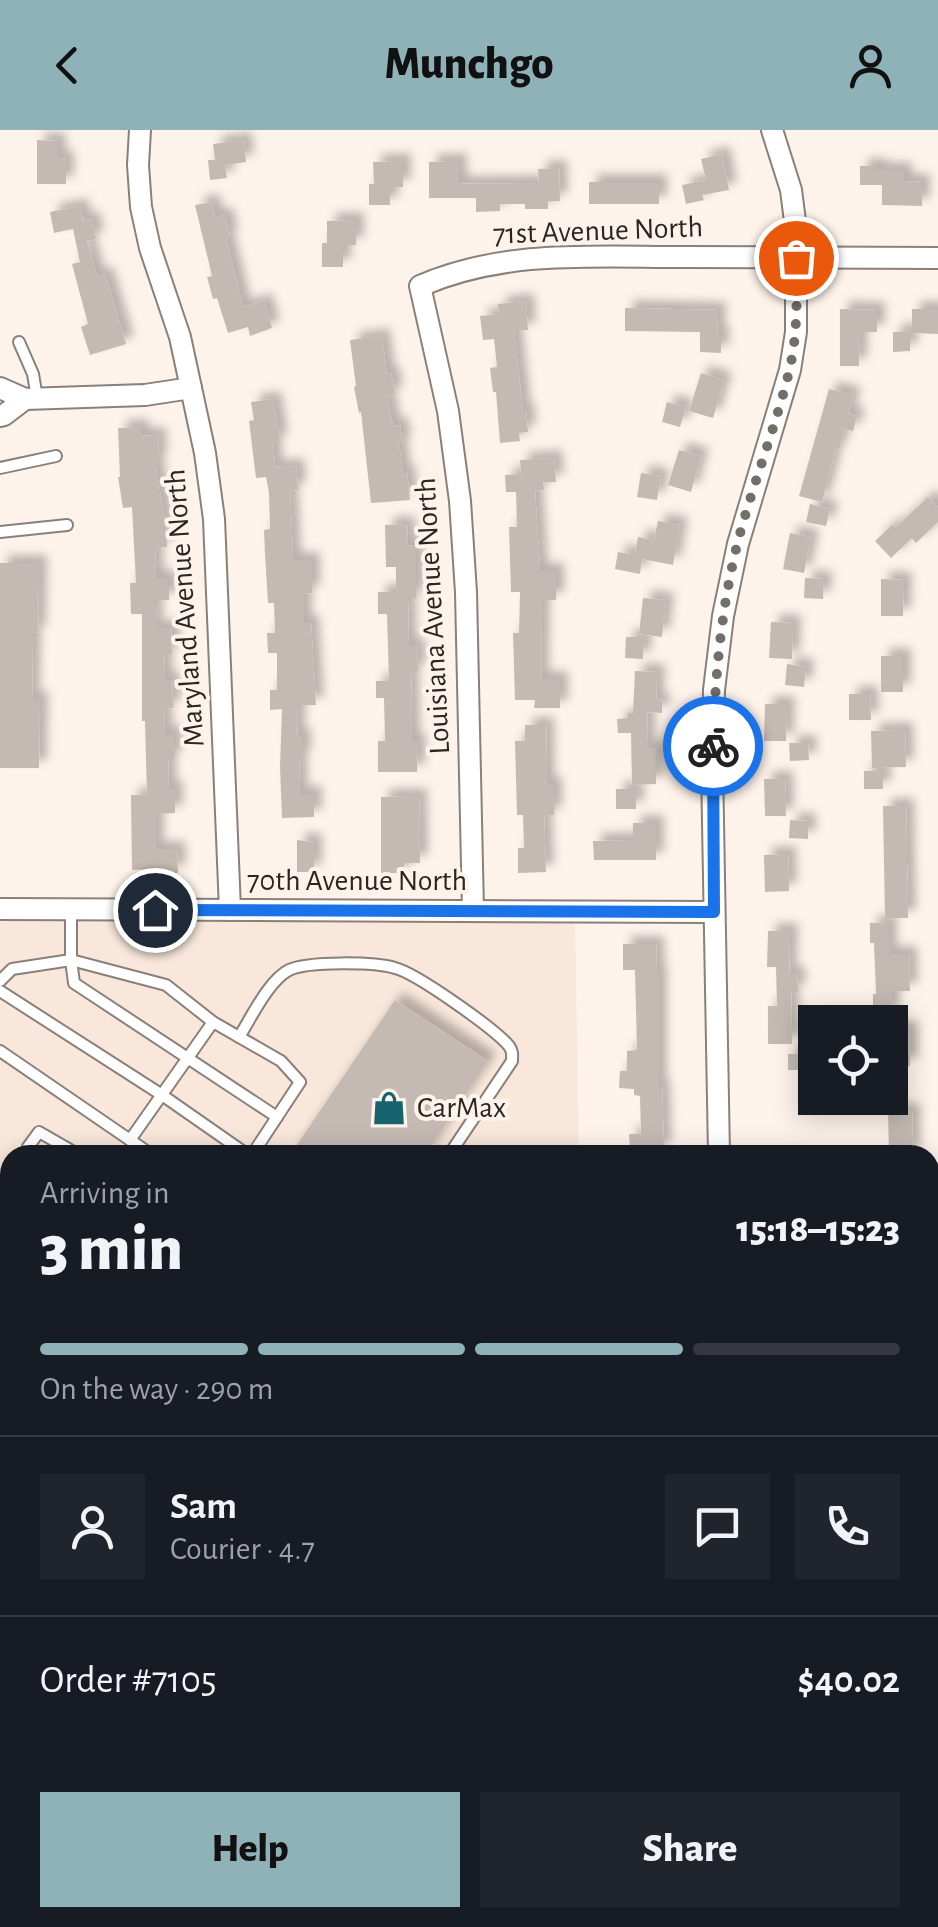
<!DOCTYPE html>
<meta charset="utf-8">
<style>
body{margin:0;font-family:"Alegreya Sans",sans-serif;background:#20242c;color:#f1f3f6;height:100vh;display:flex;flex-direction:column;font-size:38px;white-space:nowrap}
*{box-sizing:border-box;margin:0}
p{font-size:32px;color:#9ea1a6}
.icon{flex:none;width:55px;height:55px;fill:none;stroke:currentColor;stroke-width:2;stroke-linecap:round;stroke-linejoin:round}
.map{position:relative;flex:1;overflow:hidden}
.side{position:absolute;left:0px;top:1015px;width:940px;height:782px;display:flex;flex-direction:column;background:#171b24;border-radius:30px 30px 0 0;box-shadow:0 5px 25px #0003}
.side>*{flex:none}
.fabs{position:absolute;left:798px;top:875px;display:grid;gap:20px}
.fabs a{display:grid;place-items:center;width:110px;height:110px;border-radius:0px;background:#171b24;box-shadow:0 5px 25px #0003;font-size:50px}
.pin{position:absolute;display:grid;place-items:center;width:85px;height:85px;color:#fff;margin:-42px;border:5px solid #fff;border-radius:50%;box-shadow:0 2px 10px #0007}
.courier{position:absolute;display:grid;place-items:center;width:100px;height:100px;margin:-50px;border:8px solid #1a73e8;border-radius:50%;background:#fff;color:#222;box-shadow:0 2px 12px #0007}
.summary em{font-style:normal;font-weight:800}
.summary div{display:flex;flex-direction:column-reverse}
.summary{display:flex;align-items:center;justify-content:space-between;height:170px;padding:0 40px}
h1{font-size:65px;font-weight:800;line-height:75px}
.bar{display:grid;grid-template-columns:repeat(4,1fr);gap:15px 10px;align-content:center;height:120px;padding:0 40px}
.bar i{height:12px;border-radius:8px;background:#363941}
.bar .active{background:#8eb2b8}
.bar p{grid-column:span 4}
.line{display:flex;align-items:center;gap:25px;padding:0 40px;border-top:2px solid #363941}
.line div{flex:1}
.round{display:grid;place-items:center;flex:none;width:105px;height:105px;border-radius:0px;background:#20242c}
.primary-button{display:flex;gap:20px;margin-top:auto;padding:20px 40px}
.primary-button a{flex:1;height:115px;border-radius:0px;background:#8eb2b8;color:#111;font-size:40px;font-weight:800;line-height:115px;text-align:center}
.primary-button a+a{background:#20242c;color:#f1f3f6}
header{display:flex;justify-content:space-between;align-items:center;height:130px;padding:0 40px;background:#8eb2b8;color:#111;font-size:45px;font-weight:800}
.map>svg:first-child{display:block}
</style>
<header><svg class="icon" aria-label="back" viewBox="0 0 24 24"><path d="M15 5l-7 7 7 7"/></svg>Munchgo<svg class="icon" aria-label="person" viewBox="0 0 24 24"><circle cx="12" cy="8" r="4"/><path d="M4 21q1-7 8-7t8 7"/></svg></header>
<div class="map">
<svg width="938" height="1797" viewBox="0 0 938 1797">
<defs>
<filter id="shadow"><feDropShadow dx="8" dy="-8" stdDeviation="5" flood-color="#0004"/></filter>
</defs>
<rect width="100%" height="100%" fill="#fef3eb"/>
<polygon fill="#f8e7da" points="0,791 575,792 579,1025 10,1025 10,1096 0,1082"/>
<g fill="#c5bab3" filter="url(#shadow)">
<polygon points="37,10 58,11 58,28 66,29 66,54 37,54"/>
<polygon points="244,10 246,32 225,35 227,48 210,50 208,30 215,30 213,14"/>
<polygon points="722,24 729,60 702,65 704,70 686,74 682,55 706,50 701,29"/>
<polygon points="403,31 403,57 390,57 390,75 369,75 369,54 374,54 373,32"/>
<polygon points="459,31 459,54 539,53 538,39 559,38 560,71 548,71 548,79 525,79 525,74 500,74 500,81 476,82 476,68 429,68 429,32"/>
<polygon points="860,36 878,36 878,40 904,40 904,51 922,52 922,76 882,75 882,55 860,55"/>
<rect x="589" y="52" width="70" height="22"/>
<polygon points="212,72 215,87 225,85 230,107 226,108 243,177 264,171 272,198 250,206 248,197 228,203 217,168 213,169 207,147 212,146 195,75"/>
<polygon points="80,76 83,91 92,89 96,109 87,111 97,147 105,144 126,214 90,225 81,197 88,194 72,134 80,132 73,99 54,103 50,82"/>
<polygon points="356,90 356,115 343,115 343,137 322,137 322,113 327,113 327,91"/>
<polygon points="526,171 528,200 514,201 523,281 526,281 528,302 519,303 520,311 500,313 496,262 493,262 490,238 497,237 494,209 483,210 480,186 499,184 498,174"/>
<polygon points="625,178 718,180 717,203 721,203 721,223 700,222 700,202 625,201"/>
<polygon points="840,179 877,180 877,202 860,202 859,236 840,236"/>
<polygon points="912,179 938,179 938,204 912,203"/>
<polygon points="910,201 910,221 893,222 893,202"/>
<polygon points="382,206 387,244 391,243 395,264 387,266 393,296 400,295 403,315 399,315 403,343 407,343 410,370 371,373 361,282 359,283 354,257 356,256 350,210"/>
<polygon points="701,243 724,250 713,288 689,281"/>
<polygon points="829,259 853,265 848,283 857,286 853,301 844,299 839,319 836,318 822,372 799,366"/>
<polygon points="273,269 280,311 273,312 275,338 296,336 298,360 290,361 293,430 312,430 312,463 304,464 304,493 311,493 316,575 298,575 297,606 303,606 303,628 299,628 300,664 314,664 314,687 282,688 280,636 282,579 270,580 270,560 277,560 277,523 268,523 267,503 275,503 274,473 268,473 265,424 264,400 270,399 269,363 266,347 256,348 249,291 254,290 251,272"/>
<polygon points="667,272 686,277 680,297 662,292"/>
<polygon points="141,297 141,306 158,305 159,331 155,332 166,397 167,417 155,418 156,448 169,448 169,470 155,470 155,498 171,498 172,524 164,524 165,550 172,550 173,578 164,579 165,604 174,604 174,629 168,629 169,659 175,659 175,683 156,684 156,719 177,719 178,743 153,743 153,739 132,740 131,665 147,665 145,591 142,591 142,484 131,484 130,453 136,453 132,377 123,378 118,347 120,347 118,298"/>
<polygon points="679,320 701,326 691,362 668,355"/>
<polygon points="554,328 556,352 543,352 544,360 535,361 540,441 556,441 556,470 542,470 541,549 560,549 560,578 534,578 535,570 515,570 513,503 519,503 520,462 511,462 509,397 517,397 516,362 506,362 505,345 521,344 520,330"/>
<polygon points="641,343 661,346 657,370 637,367"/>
<polygon points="928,367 938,377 938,392 916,413 912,408 891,428 875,411 892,395 895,398"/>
<polygon points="810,374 830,379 826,396 806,392"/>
<polygon points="658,391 680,395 673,435 642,429 640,444 615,439 618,422 635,425 638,407 654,410"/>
<polygon points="407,394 408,416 416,415 416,468 409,468 408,484 409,516 417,516 418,541 411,541 412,611 418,611 417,642 378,642 378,611 385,611 384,568 376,568 376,551 389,551 387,484 378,484 378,462 396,462 396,437 386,437 385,395"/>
<polygon points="790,403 811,407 804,443 783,439"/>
<polygon points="0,433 39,433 38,503 33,502 32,569 40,569 39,638 0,638"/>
<polygon points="805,448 824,449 823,469 804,468"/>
<polygon points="881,449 904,450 903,486 881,486"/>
<polygon points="643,468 666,470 662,507 639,504"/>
<polygon points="771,492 793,493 792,529 769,528"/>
<polygon points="626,507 644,507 643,529 625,528"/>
<rect x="881" y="526" width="22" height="36"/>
<polygon points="787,534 806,537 804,557 785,555"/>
<polygon points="635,541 657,542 656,570 662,571 662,583 647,582 648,618 656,618 656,654 632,655 631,603 618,603 617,589 628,588 628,583 633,583"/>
<polygon points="849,564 870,564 871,590 849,590"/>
<polygon points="765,574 787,574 786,611 764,611"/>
<polygon points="525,595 546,595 547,655 554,655 554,685 544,685 546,742 518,743 518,718 524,718 523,685 517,685 515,611 525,611"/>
<polygon points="905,600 906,637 872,638 871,601"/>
<polygon points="789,613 808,613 809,630 790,631"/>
<rect x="864" y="641" width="19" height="18"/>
<polygon points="764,649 785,649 786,686 765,686"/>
<rect x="616" y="659" width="20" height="20"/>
<polygon points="419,666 420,733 404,733 404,743 381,743 381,667"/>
<polygon points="883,676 906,676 908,788 885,788"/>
<polygon points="790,690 808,691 808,709 789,708"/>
<polygon points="633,693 656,693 656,730 594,730 593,711 633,710"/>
<polygon points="297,710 314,712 314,742 297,742"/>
<polygon points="788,724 789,761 765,762 764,725"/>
<polygon points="889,792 889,824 909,824 910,861 892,861 892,885 873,885 873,864 876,864 874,813 870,813 870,793"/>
<polygon points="768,801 790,801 789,844 797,844 798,861 791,861 792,914 768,914 768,876 777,876 776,837 767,837"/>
<polygon points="623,814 656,814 657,843 659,843 659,957 662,957 664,1019 656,1019 656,1025 636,1025 636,1019 630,1019 629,1004 641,1004 640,966 634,965 634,959 619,958 620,941 627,941 627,921 637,920 635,840 623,840"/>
<polygon points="395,870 488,931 425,1025 290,1025"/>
<rect x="890" y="899" width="20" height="37"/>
<rect x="788" y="924" width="21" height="16"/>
<polygon points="912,981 913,1025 889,1025 888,982"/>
</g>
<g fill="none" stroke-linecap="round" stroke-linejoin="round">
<g stroke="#8a8079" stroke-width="14">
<g id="service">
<polyline points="19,212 33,244 37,268"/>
<polyline points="0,338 56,326"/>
<polyline points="0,402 67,395"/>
<polyline points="71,780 71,830 74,853 277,987"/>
<polyline points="0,851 12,839 71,830 166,855 213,892 130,1010 0,921"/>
<polyline points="0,861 162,965 248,1025"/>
<polyline points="213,892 281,931 300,952 252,1025"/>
<path d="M239 907C251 888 269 850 289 840 308 831 375 832 395 838 416 843 495 899 509 916 513 922 512 924 512 931L449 1025"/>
<polyline points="130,1010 152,1025"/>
<polyline points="25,1025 28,1017 39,1002 79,1025"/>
</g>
</g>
<g stroke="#8a8079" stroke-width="24">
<g id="minor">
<polyline points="140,0 138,35 141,77 150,118 180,207 191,258 205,323 214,389 230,780"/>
<polyline points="0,258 25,269 145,265 191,258"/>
<polyline points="0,286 4,285 25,269"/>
<polyline points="0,779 714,782"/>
<path d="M473 781 466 462 460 371 448 281 420 156C505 119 594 127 684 127 769 127 853 128 938 128"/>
<polyline points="719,1025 712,636 714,560 723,486 738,414 790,240 796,202 796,99 791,60 772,0"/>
<polyline points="930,1383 938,1383"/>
</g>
</g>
<g stroke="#8a8079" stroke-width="29">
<g id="tertiary">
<polyline points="0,1114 10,1126"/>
<polyline points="930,1629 938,1629"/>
</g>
</g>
<g stroke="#8a8079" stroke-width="36">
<g id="trunk">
<polyline points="0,1623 10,1645"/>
<polyline points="76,1788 80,1797"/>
<polyline points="138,1788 142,1797"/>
</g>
</g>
<g stroke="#8a8079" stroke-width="39">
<g id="motorway">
<polyline points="0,1493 10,1489"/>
<polyline points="0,1557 10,1553"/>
<polyline points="904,1788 933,1797"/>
</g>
</g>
<g stroke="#8b847e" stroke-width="2.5" stroke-dasharray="2.5 8" stroke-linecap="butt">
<polyline points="0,1408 10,1430"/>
<polyline points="174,1788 179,1797"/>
</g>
<use href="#service" stroke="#fff" stroke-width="10"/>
<use href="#minor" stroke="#fff" stroke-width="20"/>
<use href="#tertiary" stroke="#fff" stroke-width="25"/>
<use href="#trunk" stroke="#fff" stroke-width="32"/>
<use href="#motorway" stroke="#fff" stroke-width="35"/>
<g stroke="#8b847f" stroke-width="9">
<polyline id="rail" points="0,1768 13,1797"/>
</g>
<use href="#rail" stroke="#fef3eb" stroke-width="5" stroke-dasharray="15" stroke-linecap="butt"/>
<g stroke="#8a8079" stroke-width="39" stroke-linecap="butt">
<polyline id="motorway-bridge" points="0,1786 10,1786"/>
</g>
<use href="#motorway-bridge" stroke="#fff" stroke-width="35"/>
</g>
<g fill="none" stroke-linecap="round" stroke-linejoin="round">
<path stroke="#746e69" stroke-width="10" stroke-dasharray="0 18" d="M713 616C715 547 721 479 738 411 753 354 775 299 789 242 798 204 797 166 796 128"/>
<polyline stroke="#1a73e8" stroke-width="12" points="155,780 714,782 713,616"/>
</g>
<defs>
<g id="shop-bare" transform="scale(2.7)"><path d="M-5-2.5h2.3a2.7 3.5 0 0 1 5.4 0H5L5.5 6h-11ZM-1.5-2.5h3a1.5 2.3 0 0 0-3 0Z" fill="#16636d" stroke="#fef3eb" stroke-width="2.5" paint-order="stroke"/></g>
</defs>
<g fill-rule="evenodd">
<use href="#shop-bare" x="389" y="978"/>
</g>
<g text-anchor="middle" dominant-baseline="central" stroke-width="8" stroke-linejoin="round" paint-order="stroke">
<g font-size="30" fill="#2a2623" stroke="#fef3eb">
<text transform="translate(598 101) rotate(-2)">71st Avenue North</text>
<text transform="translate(185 478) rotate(-94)">Maryland Avenue North</text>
<text transform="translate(433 486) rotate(-93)">Louisiana Avenue North</text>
<text x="357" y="751">70th Avenue North</text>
</g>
<g font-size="30" fill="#2a2623" stroke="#fef3eb" text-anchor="start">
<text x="417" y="978">CarMax</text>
</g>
</g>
</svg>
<div class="fabs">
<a><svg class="icon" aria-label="locate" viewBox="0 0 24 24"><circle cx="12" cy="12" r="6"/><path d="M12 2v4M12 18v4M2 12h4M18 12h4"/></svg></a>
</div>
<div class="pin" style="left:796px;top:128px;background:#ea580c"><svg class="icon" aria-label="bag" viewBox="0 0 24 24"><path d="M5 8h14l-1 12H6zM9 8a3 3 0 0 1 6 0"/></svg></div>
<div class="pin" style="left:155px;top:780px;background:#1f2937"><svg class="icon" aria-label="home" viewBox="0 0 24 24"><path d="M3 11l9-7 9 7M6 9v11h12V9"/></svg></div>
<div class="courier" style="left:713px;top:616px"><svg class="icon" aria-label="bike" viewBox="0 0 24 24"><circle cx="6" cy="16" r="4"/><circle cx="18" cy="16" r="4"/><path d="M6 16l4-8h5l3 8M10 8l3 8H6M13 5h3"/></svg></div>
<section class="side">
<div class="summary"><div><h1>3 min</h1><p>Arriving in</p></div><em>15:18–15:23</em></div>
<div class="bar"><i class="active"></i><i class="active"></i><i class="active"></i><i></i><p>On the way · 290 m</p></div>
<div class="line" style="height:180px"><a class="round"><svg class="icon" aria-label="person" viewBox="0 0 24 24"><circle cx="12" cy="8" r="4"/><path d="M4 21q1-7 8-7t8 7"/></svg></a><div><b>Sam</b><p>Courier · 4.7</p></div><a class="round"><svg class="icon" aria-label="chat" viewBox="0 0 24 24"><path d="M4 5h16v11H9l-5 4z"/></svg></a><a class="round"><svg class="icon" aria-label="phone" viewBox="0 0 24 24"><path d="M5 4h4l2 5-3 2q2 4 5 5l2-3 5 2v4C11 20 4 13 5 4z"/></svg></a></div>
<div class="line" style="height:130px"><div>Order #7105</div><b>$40.02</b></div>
<div class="primary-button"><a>Help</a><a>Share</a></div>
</section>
</div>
